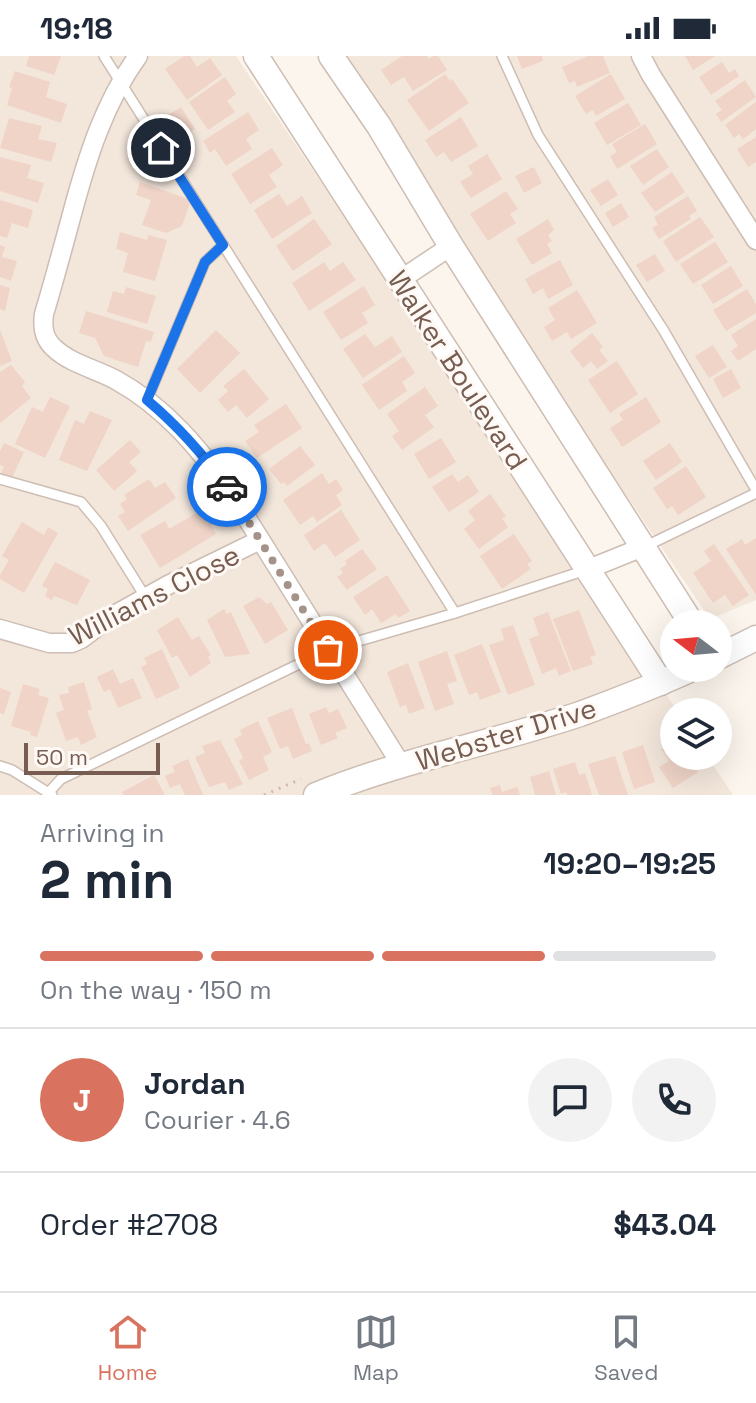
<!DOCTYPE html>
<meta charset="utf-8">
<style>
body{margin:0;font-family:"Space Grotesk",sans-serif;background:#f2f2f3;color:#1f2937;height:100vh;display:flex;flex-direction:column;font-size:30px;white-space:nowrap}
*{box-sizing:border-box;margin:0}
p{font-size:26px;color:#747a83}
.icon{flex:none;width:44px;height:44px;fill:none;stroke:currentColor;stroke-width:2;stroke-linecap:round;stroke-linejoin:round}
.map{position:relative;height:739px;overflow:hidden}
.sheet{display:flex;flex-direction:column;background:#fff;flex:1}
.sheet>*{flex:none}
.needle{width:52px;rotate:286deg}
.buttons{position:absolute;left:660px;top:554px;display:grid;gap:16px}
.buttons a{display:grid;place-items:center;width:72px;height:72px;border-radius:50%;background:#fff;box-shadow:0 8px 32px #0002;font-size:40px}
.scale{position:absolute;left:24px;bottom:20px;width:136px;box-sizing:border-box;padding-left:8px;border:4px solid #765c51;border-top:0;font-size:22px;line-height:28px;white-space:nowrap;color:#765c51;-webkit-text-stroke:6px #fef9f4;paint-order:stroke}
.pin{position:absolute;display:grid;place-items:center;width:68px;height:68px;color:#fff;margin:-34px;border:4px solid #fff;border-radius:50%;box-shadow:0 2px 8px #0007}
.courier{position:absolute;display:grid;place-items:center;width:80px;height:80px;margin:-40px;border:6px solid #1a73e8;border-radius:50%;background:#fff;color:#222;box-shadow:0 2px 10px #0007}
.head em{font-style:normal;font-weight:600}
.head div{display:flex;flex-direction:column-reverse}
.head{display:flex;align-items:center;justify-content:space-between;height:136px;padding:0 40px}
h1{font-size:52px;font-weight:600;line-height:60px}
.bar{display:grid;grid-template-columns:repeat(4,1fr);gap:12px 8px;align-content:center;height:96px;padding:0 40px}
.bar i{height:10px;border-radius:6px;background:#e0e1e3}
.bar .current{background:#d9725e}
.bar p{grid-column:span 4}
.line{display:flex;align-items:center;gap:20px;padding:0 40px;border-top:2px solid #e0e1e3}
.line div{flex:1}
.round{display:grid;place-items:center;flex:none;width:84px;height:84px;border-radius:42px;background:#f2f2f3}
.status{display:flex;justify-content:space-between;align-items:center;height:56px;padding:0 40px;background:#fff;direction:ltr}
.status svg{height:22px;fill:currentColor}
.dock{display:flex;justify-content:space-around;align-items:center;height:112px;border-top:2px solid #e0e1e3;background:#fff;font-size:22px;color:#747a83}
.dock a{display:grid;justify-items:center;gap:4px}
.dock .current{color:#d9725e}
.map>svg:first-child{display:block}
</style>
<div class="status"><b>19:18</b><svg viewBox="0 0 49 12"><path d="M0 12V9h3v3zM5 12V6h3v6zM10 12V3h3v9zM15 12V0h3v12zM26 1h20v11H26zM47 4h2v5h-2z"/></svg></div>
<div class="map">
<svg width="756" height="739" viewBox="0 0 756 739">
<rect width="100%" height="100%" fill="#fbf5ed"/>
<g fill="#f3e7dc">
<polygon points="0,0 236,0 678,656 674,656 674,700 707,700 733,739 0,739"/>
<polygon points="329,0 756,0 756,544 710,563"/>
</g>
<g fill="#efd4c7">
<polygon points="29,0 61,0 54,19 26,10"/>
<polygon points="184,0 190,0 197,11 210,2 222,19 187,44 165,13"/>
<polygon points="402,0 427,0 429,3 433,0 438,0 447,14 413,35 404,21 391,29 381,14"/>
<polygon points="517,0 542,0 543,5 522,13"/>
<polygon points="588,0 603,0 610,17 577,31 575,25 569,27 562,11"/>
<polygon points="685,0 715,0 693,14"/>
<polygon points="722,6 729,17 735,13 739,20 711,39 699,21"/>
<polygon points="15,15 50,26 46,41 67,48 61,67 7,49 12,32 9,31"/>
<polygon points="445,18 450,25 452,23 469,47 429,75 407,44"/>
<polygon points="611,18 625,43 596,60 593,54 586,58 575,40"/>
<polygon points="225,21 236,38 227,45 235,56 208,74 189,46"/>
<polygon points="745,24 756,41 721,66 716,58 722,54 715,45"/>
<polygon points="756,46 756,73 743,83 739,78 734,82 725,69"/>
<polygon points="628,47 641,69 607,89 594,67"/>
<polygon points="181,51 195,73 175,85 161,63"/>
<polygon points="248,56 259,74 246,83 252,93 226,110 215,93 210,97 203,85"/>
<polygon points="461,61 478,90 451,106 444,96 436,101 425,84"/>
<polygon points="9,62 42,70 38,83 57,87 51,106 0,92"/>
<polygon points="645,68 657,88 617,113 610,100 617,96 612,88"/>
<polygon points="756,81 756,106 748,111 737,93"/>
<polygon points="272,92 283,109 269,119 277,131 250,148 231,118"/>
<polygon points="657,93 669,111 643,129 630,110"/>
<polygon points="487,98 502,123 471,142 460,126 473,118 468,110"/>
<polygon points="0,101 31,109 27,122 44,127 38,147 0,135"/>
<polygon points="534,111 542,127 524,137 515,120"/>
<polygon points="672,116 685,136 655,156 641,137"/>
<polygon points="608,123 618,139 601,150 590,134"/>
<polygon points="140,126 191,144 182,170 166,177 142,169 151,144 136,139"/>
<polygon points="506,135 518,153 510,158 516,167 488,185 470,158"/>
<polygon points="279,138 287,150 302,140 312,157 272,183 254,154"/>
<polygon points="688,140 697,155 689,160 691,163 659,183 652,172 658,169 654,161"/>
<polygon points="0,144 33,154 28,172 12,167 7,182 0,180"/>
<polygon points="621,147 629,161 613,171 605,157"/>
<polygon points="700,161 714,181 676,206 663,185"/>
<polygon points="314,163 332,188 293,215 276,190"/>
<polygon points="548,163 554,174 548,179 552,185 547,188 552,197 532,209 516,183"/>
<polygon points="120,176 147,184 148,179 167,184 155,225 123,216 128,197 116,193"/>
<polygon points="715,186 728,206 693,228 680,208"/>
<polygon points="0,189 5,191 2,201 17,205 11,225 0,221"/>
<polygon points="655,198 665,215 647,226 636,209"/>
<polygon points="560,204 573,229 548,243 543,232 533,238 525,223"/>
<polygon points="324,206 330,215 343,206 356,224 309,255 292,227"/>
<polygon points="731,210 743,230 713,248 701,229"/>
<polygon points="0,229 10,232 5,255 0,253"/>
<polygon points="364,230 375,249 362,257 368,267 341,284 323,256"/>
<polygon points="126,231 156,240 147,268 107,256 113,235 124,238"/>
<polygon points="747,233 756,248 756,257 726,275 713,254"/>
<polygon points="577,234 597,267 571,283 567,276 552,285 544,271 555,264 548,252"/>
<polygon points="86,255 154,276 151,286 146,285 138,311 104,300 95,282 79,277"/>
<polygon points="756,263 756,293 738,305 731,295 738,290 731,279"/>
<polygon points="0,274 12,305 0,310"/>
<polygon points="216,274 240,297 200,337 177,313"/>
<polygon points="592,277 603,291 599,294 608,305 597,313 591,305 583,312 570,295"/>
<polygon points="365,278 375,291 392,280 402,296 363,322 343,293"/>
<polygon points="713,289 727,311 709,322 695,300"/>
<polygon points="404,300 415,317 402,326 407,335 379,354 362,329"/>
<polygon points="617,305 638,338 610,357 588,324"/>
<polygon points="11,309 25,326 22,330 31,342 0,367 0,316"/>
<polygon points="244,313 269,343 247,362 236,349 228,356 218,344 228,335 223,330"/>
<polygon points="731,313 741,332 723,342 713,323"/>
<polygon points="425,331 438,350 425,359 434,371 402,394 392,380 399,375 387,358"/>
<polygon points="50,341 70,350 45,402 15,388 32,351 43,356"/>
<polygon points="646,341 661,366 622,391 610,372 623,364 619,358"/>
<polygon points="286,348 302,372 257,402 245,385 259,376 254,369"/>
<polygon points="90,355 112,364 87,415 59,404 75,364 84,368"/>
<polygon points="441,382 456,406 429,423 414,398"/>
<polygon points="130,384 141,396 129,406 137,415 114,435 96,414"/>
<polygon points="4,387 24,396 12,422 1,417 4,411 0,409 0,395"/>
<polygon points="670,387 682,406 656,424 643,405"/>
<polygon points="300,390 315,409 287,430 284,426 281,428 269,413"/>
<polygon points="686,410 706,441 678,459 672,450 667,453 653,432"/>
<polygon points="322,417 329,428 336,423 343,434 336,439 342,449 317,466 313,460 300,469 283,444"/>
<polygon points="452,418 458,426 468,419 479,436 449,456 432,431"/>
<polygon points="149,423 155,432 165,426 176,442 128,475 118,460 125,456 120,448 127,443 124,439"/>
<polygon points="490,438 506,460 502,462 508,471 479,493 464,473 475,464 468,455"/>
<polygon points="202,454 216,478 160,512 140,479 165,465 169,473"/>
<polygon points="341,454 360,484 335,501 325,487 314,495 304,479"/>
<polygon points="22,466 44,479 48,471 58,477 24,537 0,523 0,519 9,504 2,500"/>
<polygon points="514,478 532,505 527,508 531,513 502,533 480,500"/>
<polygon points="756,482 756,539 726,493 742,483 745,489"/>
<polygon points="714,488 749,539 733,550 725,539 713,547 693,517 711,505 704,495"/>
<polygon points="362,493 377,513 347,534 337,521 343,517 340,513 347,508 345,505"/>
<polygon points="55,506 90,524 77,549 54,540 52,544 45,540 48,533 42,530"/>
<polygon points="387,519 410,555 398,562 396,558 381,567 372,553 365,559 353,541"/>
<polygon points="259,541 267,548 271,546 288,574 265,588 243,550"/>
<polygon points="224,553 227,558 231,556 250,598 225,601 207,564"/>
<polygon points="579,554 596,599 590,601 593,608 573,615 553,563"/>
<polygon points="548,556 571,615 559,620 556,612 542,618 529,583 539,579 533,562"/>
<polygon points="178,561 192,584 199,580 211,599 208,601 211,607 190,621 177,599 172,602 157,574"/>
<polygon points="513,569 535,629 508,639 489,589 504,584 501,573"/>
<polygon points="482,588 501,636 480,644 477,636 469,639 454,599"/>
<polygon points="162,593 180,632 156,643 141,611 147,608 144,602"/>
<polygon points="447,595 457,625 447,628 454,648 435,655 418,606"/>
<polygon points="408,607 425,652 409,658 406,649 400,651 387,616"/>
<polygon points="113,613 120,628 133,622 142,642 118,652 110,633 104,636 97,621"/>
<polygon points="84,626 92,653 87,655 97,681 81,689 78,681 66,685 56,657 64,654 59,639 69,637 68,631"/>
<polygon points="23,628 40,633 38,639 49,642 37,681 30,679 31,676 11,670"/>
<polygon points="0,632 11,636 4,658 0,657"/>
<polygon points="326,651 329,657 338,653 347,672 335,677 338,682 321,689 309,658"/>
<polygon points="292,652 306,688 309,687 312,695 293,703 288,690 280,693 267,662"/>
<polygon points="258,665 272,696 263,701 269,714 249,724 239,705 243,702 234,683 242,679 240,674"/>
<polygon points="670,673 674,679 674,700 688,700 698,716 673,732 659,711 669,705 661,693 667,689 661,679"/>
<polygon points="220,684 243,728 229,734 225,726 209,731 195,701 205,697 202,690"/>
<polygon points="643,689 655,726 634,733 622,696"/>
<polygon points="615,700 628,739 599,739 588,708"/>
<polygon points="188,703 203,739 185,739 180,728 170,732 165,720 175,716 172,710"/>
<polygon points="575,706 579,719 585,717 592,739 567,739 566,736 561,738 553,713"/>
<polygon points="549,715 556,739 535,739 530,721"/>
<polygon points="154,719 165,739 124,739 122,736"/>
<polygon points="500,729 502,736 517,731 520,739 493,739 490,732"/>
</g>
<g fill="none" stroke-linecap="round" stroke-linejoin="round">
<g stroke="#cdbdb3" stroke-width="12">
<g id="service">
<polyline points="104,0 455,557"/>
<polyline points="502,0 538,79 664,275 756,434"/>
<polyline points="147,344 205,206 223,189"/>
<polyline points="0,423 81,446 101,470 146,542"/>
<polyline points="644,491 756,437"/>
<polyline points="0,710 12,714 52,739"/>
<polyline points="49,736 61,723 328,594 455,557 586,514"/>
</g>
</g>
<g stroke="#cdbdb3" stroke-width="21">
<g id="minor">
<path d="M138 0C104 47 87 102 72 158 63 191 54 225 44 258 42 272 44 283 54 292 71 308 96 313 116 324 165 351 199 392 231 437L402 710"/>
<polyline points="641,0 651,19 756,184"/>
<polyline points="400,224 451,190"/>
<polyline points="586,514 643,491"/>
<polyline points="0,573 49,587 72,587 81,583 109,562 168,529 260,484"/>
</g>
</g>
<g stroke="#cdbdb3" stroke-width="27">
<g id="tertiary">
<polyline points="256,0 661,627"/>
<polyline points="331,0 379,70 451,190 692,568"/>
<polyline points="718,601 756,582"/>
<path d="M316 739C401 704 493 687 580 658 618 644 657 629 694 612"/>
</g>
</g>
<polyline stroke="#d4b7aa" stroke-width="3" stroke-dasharray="2 6" stroke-linecap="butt" points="264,739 301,723"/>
<use href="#service" stroke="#fff" stroke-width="9"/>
<use href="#minor" stroke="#fff" stroke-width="18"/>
<use href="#tertiary" stroke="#fff" stroke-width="24"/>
</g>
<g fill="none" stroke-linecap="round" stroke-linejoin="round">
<polyline stroke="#a59288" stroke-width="8" stroke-dasharray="0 14.4" points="227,431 328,594"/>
<path stroke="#1a73e8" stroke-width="10" d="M161 92 223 189 205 206 147 344C178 370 203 398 227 431"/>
</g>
<g text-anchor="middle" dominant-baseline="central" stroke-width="6" stroke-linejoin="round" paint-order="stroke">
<g font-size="28" fill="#765c51" stroke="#fef9f4">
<text transform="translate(458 314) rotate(57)">Walker Boulevard</text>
<text transform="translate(154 539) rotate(-27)">Williams Close</text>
<text transform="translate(506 678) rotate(-17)">Webster Drive</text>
</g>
</g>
</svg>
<div class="buttons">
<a><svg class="needle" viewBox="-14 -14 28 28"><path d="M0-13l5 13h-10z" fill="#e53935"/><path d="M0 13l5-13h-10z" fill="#747a83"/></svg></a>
<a><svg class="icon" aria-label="layers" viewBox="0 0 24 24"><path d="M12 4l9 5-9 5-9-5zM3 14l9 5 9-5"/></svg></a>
</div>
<div class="scale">50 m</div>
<div class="pin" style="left:328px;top:594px;background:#ea580c"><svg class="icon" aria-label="bag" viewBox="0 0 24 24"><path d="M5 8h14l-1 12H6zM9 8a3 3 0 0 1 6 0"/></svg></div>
<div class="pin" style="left:161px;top:92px;background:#1f2937"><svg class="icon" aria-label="home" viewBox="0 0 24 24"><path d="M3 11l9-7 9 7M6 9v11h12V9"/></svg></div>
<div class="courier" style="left:227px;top:431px"><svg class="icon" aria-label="car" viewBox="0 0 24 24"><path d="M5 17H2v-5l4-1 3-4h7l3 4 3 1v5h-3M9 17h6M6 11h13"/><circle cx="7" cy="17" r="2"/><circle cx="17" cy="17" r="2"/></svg></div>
</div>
<section class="sheet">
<div class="head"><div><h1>2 min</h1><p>Arriving in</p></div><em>19:20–19:25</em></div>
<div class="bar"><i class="current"></i><i class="current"></i><i class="current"></i><i></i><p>On the way · 150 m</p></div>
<div class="line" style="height:144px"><b class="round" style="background:#d9725e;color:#fff">J</b><div><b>Jordan</b><p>Courier · 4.6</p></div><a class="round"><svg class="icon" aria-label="chat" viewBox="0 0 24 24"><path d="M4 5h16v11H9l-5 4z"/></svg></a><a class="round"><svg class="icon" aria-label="phone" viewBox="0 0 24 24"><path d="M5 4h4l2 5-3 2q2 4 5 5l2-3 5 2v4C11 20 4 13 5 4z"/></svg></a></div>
<div class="line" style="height:104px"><div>Order #2708</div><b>$43.04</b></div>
</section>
<nav class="dock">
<a class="current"><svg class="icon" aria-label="home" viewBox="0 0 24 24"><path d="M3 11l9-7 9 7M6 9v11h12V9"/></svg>Home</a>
<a><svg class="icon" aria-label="map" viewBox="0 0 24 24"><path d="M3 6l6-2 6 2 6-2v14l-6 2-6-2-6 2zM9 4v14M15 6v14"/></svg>Map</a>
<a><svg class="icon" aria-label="saved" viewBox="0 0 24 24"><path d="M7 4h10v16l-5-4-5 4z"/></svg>Saved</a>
</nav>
